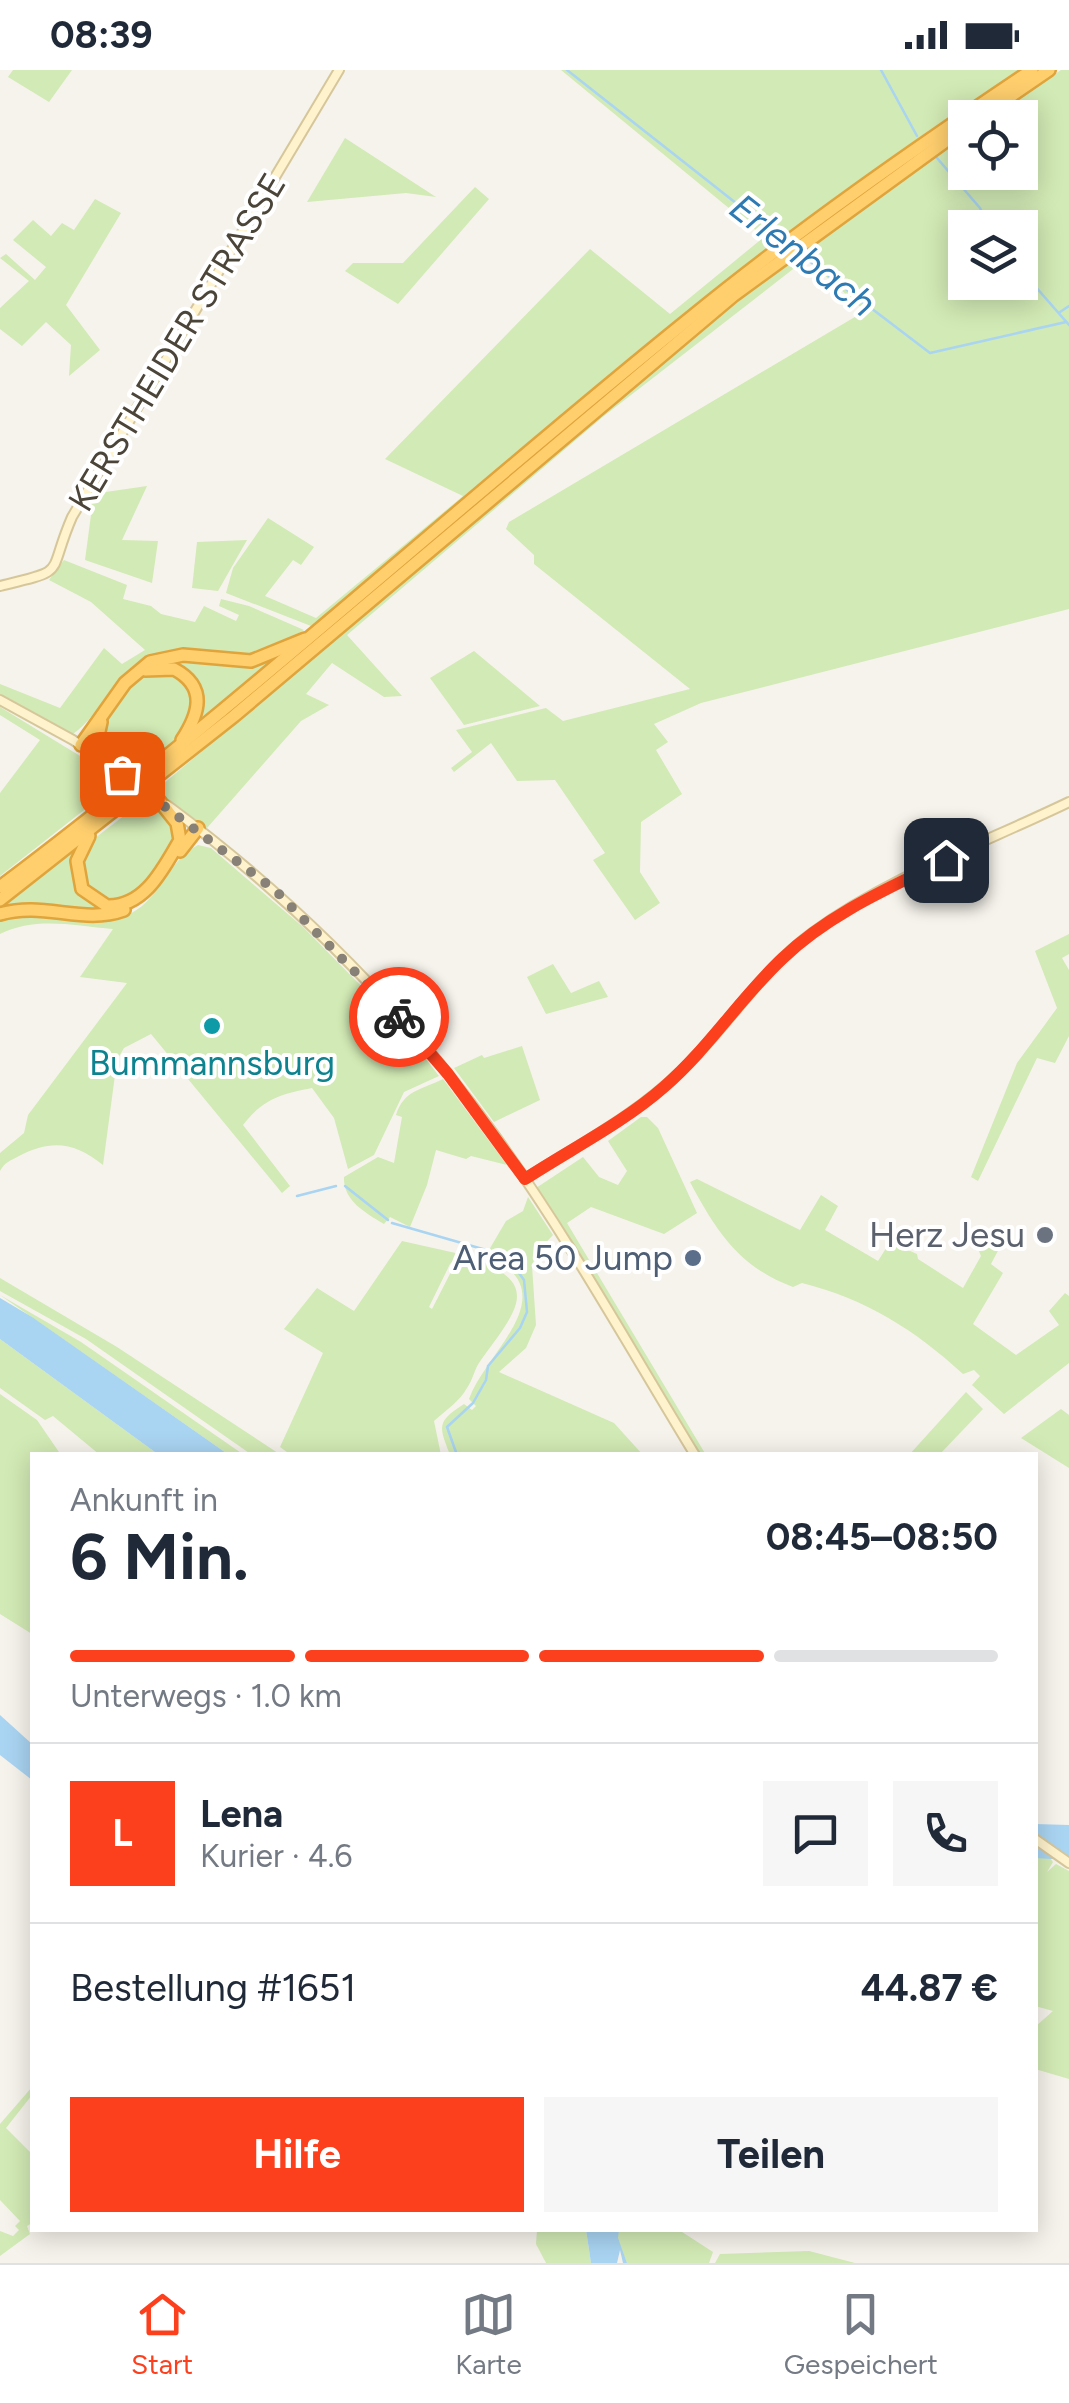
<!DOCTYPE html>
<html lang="de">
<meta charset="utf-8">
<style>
body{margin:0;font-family:Figtree,sans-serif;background:#f6f6f7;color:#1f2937;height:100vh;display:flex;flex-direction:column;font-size:38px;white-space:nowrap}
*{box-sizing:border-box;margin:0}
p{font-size:32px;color:#747a83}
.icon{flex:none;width:55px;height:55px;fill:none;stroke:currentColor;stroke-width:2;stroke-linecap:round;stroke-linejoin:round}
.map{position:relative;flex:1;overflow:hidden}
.panel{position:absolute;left:30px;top:1382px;width:1008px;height:780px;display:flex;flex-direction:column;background:#fff;border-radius:0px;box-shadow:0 5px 25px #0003}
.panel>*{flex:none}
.controls{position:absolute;left:948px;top:30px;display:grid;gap:20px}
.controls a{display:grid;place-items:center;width:90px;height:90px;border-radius:0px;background:#fff;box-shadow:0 5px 25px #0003;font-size:50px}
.pin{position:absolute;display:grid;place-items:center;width:85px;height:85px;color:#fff;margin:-42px;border-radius:20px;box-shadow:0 5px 15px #0006}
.courier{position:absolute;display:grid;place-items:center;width:100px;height:100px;margin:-50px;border:8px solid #fc3f1d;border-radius:50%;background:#fff;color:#222;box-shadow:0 2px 12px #0007}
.headline em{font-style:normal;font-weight:700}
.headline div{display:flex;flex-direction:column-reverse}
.headline{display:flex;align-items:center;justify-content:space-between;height:170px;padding:0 40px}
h1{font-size:65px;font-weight:700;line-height:75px}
.bar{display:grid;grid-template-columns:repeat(4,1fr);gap:15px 10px;align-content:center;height:120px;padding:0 40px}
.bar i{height:12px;border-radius:8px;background:#e0e1e3}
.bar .selected{background:#fc3f1d}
.bar p{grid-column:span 4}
.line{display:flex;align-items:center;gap:25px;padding:0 40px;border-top:2px solid #e0e1e3}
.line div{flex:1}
.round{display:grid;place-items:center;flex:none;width:105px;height:105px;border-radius:0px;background:#f6f6f7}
.primary-button{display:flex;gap:20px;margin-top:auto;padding:20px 40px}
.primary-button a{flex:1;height:115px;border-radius:0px;background:#fc3f1d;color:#fff;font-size:40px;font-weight:700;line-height:115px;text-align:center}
.primary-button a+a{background:#f6f6f7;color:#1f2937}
.status{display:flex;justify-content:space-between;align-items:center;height:70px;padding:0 50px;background:#fff;direction:ltr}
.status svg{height:28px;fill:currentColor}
.tabs{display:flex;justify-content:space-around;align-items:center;height:140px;border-top:2px solid #e0e1e3;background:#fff;font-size:28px;color:#747a83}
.tabs a{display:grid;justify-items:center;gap:5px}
.tabs .selected{color:#fc3f1d}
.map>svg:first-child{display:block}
</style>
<div class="status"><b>08:39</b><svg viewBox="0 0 49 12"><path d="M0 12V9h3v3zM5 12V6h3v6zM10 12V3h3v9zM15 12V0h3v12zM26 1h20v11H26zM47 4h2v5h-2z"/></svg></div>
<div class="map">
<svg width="1069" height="2193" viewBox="0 0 1069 2193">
<rect width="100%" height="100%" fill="#f6f3ec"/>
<g fill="#d2eab5" fill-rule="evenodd">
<polygon points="13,0 72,0 49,32 8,7"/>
<polygon points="561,0 1021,0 928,61 676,251 319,551 311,556 226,523 233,498 268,448 314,477 301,495 293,490 265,526 316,548 463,426 385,389 590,179 670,244 764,167"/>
<path d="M1061 0H1069V539L701 633 654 654 668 672 656 680 682 724 641 752 640 802 660 833 635 850 593 790 605 783 555 710 517 711 491 673 454 702 451 698 472 682 456 660 546 638 563 651 690 619 534 494V485L506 459 509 452 865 241 806 189 604 346 347 565 402 626 384 627 332 593 306 624 329 635 301 651 207 758 156 720 736 228 965 63V102H1020V48L989 47ZM965 158H1020V212H965Z"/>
<polygon points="345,68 436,127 406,123 307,132"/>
<polygon points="475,117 489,129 398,234 345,201 353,193 403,193"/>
<polygon points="95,129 121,143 66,235 100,280 69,306 71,275 46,252 22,276 0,259 0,238 29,211 0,188 6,184 35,210 46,197 13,170 33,150 51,166 62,153 74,160"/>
<polygon points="147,416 122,470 158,471 152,513 85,490 91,445 82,439 92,424"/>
<polygon points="247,470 218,521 192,518 197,472"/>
<path d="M64 490 127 515 123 529 151 536 161 544 195 552 204 536 236 551 239 545 219 536 221 529 249 536 304 560C279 575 254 588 224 586 197 585 175 574 148 587 112 603 103 643 73 664L0 624V614L60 638 104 578 122 594 145 580 91 532 49 510Z"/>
<polygon points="293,576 192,661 198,622 158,591 173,588 223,593"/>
<polygon points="474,581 540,636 464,655 430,608"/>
<path d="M170 601 187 613 195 636 184 662 133 704 103 674C102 652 122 613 144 604 151 601 162 602 170 601Z"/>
<polygon points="0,637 121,711 0,806 0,723 40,670 0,645"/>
<path d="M147 728 175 759C175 780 152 814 134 825 127 829 118 830 110 832L87 819 80 796 90 772Z"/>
<polygon points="81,774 74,801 107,843 0,842 0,835"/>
<path d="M198 775 211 778 303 857 374 929 376 937 415 986 422 984 439 1006 404 1022 374 1085 348 1099 334 1048 312 1018C281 1024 263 1029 243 1055L290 1116 282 1123 151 964 124 978 117 990 103 1095C75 1072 51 1069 19 1086 10 1091 5 1092 0 1101V1083L24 1063 28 1045 127 913 80 907 113 859C74 856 36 846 0 864V850C42 836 85 863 125 846 160 833 167 790 198 775Z"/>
<polygon points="1069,864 1069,884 1062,888 1069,900 1069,966 1055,993 1037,988 978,1111 971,1107 1017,993 1057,938 1035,881"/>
<polygon points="553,894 571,923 599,911 608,927 546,944 527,907"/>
<polygon points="522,976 540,1030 494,1052 454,998 482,985 484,988"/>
<path d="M443 1009 507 1095 471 1086 466 1089 436 1080 427 1115 410 1157 390 1147 384 1154C366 1143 343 1131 344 1107L378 1087 394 1093 402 1047 396 1045C404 1020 421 1020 443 1009Z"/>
<polygon points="641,1047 647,1047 658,1058 697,1143 664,1164 591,1137 567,1153 706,1385 701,1385 536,1118 583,1087 599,1107 618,1115 627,1101 608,1071"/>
<path d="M697 1109 800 1160 821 1125 838 1136 825 1160 878 1191 890 1172 917 1184 918 1189 963 1218 981 1186 972 1165 976 1158 1002 1173 991 1194 1003 1203 973 1254 1016 1285 1059 1255 1049 1241 1065 1223 1069 1226V1293L1004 1344 972 1315 980 1306 974 1300 963 1304C915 1260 866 1229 802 1213L793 1217C739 1197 716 1161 690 1112Z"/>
<path d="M528 1127 553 1165 537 1182 532 1196 536 1255 526 1278 499 1302 614 1353 643 1385H450C439 1356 436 1352 464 1334L472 1340 476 1336 469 1329C487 1280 569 1222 486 1185L506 1151 523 1141Z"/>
<path d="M402 1171 460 1184 450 1194 429 1237 432 1239 454 1196 465 1185C545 1213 518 1238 481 1290 474 1299 473 1310 467 1318 460 1331 445 1341 434 1351L441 1385H291L280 1377 323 1283 284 1259 317 1218 354 1241Z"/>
<polygon points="0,1208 117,1277 281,1385 252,1385 86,1269 0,1221"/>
<polygon points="0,1225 81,1272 244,1385 229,1385"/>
<polygon points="0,1269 159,1385 100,1385 53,1346 45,1350 0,1318"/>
<polygon points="966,1322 983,1339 939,1385 909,1385"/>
<polygon points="0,1324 37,1350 61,1385 32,1385 32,1564 0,1544"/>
<polygon points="1061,1339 1069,1345 1069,1398 1021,1368"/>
<polygon points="1047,1787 1069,1790 1069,1793 1050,1788 1053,1792 1047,1802 1056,1794 1069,1801 1069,2009 1035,1999 1035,1957 1053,1941 1035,1936 1035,1788"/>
<polygon points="32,2017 32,2025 6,2058 32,2084 32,2153 27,2156 30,2164 0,2186 0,2161 13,2166 19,2160 15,2156 20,2151 0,2130 0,2054"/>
<polygon points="537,2160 586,2160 591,2193 546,2193 536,2174"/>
<polygon points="619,2160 679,2160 713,2182 709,2193 627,2193 617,2168"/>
<polygon points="809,2181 855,2193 715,2193 720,2184"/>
</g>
<g fill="#a9d4f2">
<polygon points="0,1228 32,1247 229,1385 159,1385 0,1269"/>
<polygon points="0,1645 32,1674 32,1710 0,1685"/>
<polygon points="1035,1754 1069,1755 1069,1790 1035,1788"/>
<polygon points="586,2160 619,2160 618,2168 627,2193 623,2193 620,2180 617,2193 591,2193"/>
</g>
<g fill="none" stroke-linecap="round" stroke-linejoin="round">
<g stroke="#a9d4f2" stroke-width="2.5">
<polyline points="567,0 783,170"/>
<polyline points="881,0 917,66"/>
<polyline points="937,88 980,138 990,158"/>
<polyline points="800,184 930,283 1066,252"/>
<polyline points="1020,199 1069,255"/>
<polyline points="1060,242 1069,236"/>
<polyline points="345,1116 388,1150"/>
<polyline points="297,1126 336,1116"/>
<polyline points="392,1153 507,1186 524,1210 527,1242 520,1258 488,1296 486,1310 473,1333 447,1357 457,1385"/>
</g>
<g stroke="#d6c79b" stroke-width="12">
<g id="secondary">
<path d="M0 516C70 499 46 507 72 447L339 0"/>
<polyline points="0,630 73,670 122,703"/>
<path d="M167 735C291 827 402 937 493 1063 567 1165 629 1277 695 1385"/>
<path d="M525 1109C578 1075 635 1046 681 1001 727 957 760 901 812 863 889 807 984 773 1069 732"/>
<polyline points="1035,1769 1069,1793"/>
</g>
</g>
<g stroke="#e0a43c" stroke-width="16">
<g id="highway">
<polyline points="979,48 1049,0"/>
<path d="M145 600 174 599C208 617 199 644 182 670"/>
<polyline points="101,652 98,666 110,695"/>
<polyline points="81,675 125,613 150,592 183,585 251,591 305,569"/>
<path d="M89 766 77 791 82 819 107 836C145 837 163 799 180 770L177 753 157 728"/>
<polyline points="180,781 198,758"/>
<path d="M0 817C238 638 457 436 689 249 798 160 914 79 1032 0"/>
<polyline points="0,830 234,646 734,225 965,57"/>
<path d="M0 844C44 831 83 855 124 840"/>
</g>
</g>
<use href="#secondary" stroke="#fff3cd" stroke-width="8"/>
<use href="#highway" stroke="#ffcf6e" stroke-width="11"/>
<g stroke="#d6c79b" stroke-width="12" stroke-linecap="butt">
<polyline id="secondary-bridge" points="122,703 155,727"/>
</g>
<use href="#secondary-bridge" stroke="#fff3cd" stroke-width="8"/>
</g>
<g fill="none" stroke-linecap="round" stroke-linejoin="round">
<polyline stroke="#878178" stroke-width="10" stroke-dasharray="0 18" points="122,704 276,821 399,947"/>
<path stroke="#fc3f1d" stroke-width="12" d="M399 947 448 1004 525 1109C571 1079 623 1053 664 1017 709 978 740 928 783 888 829 844 889 818 946 790"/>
</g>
<circle fill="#0f9aa8" stroke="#fff" stroke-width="4" cx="212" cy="956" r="10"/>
<circle fill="#6b7280" stroke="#fff" stroke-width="4" cx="1045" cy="1165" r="10"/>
<circle fill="#5c6f8a" stroke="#fff" stroke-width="4" cx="693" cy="1188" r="10"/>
<g text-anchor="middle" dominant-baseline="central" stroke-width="8" stroke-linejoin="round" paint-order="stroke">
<g font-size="35" fill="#4b4439" stroke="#fff">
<text transform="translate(177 272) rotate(-59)">KERSTHEIDER STRASSE</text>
</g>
<g font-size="35" fill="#0d838f" stroke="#fff">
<text x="212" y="993">Bummannsburg</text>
</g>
<g font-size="35" fill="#5b616d" stroke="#fff" text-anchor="end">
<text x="1025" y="1165">Herz Jesu</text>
</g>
<g font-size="35" fill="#4e5e75" stroke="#fff" text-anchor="end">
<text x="673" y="1188">Area 50 Jump</text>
</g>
<g font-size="38" font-style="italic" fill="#2e7ab2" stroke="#fff">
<text transform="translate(803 185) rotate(38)">Erlenbach</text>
</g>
</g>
</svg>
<div class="controls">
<a><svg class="icon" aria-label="locate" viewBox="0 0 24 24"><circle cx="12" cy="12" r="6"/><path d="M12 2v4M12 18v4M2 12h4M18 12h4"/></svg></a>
<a><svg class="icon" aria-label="layers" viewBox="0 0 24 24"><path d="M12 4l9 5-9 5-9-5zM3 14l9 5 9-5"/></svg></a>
</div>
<div class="pin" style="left:122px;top:704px;background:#ea580c"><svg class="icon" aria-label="bag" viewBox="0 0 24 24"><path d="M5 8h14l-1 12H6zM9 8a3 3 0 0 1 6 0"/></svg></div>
<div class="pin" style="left:946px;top:790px;background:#1f2937"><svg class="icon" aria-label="home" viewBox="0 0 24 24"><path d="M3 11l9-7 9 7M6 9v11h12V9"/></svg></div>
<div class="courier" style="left:399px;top:947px"><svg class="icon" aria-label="bike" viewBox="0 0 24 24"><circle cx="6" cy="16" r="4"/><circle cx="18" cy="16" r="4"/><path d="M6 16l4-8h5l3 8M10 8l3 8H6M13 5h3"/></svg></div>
<section class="panel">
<div class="headline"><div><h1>6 Min.</h1><p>Ankunft in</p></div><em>08:45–08:50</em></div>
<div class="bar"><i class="selected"></i><i class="selected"></i><i class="selected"></i><i></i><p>Unterwegs · 1.0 km</p></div>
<div class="line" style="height:180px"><b class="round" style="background:#fc3f1d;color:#fff">L</b><div><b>Lena</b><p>Kurier · 4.6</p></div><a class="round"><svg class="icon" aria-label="chat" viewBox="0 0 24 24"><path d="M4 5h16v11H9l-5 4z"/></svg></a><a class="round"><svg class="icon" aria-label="phone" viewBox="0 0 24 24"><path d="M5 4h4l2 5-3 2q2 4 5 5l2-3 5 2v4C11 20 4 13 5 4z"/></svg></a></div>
<div class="line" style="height:130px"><div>Bestellung #1651</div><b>44.87 €</b></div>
<div class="primary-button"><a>Hilfe</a><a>Teilen</a></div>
</section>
</div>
<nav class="tabs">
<a class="selected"><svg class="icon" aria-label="home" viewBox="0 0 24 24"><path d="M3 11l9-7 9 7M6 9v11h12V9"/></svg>Start</a>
<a><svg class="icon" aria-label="map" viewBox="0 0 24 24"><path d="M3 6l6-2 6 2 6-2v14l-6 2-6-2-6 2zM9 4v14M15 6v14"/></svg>Karte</a>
<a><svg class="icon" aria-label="saved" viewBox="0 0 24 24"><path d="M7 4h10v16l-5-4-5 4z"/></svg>Gespeichert</a>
</nav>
